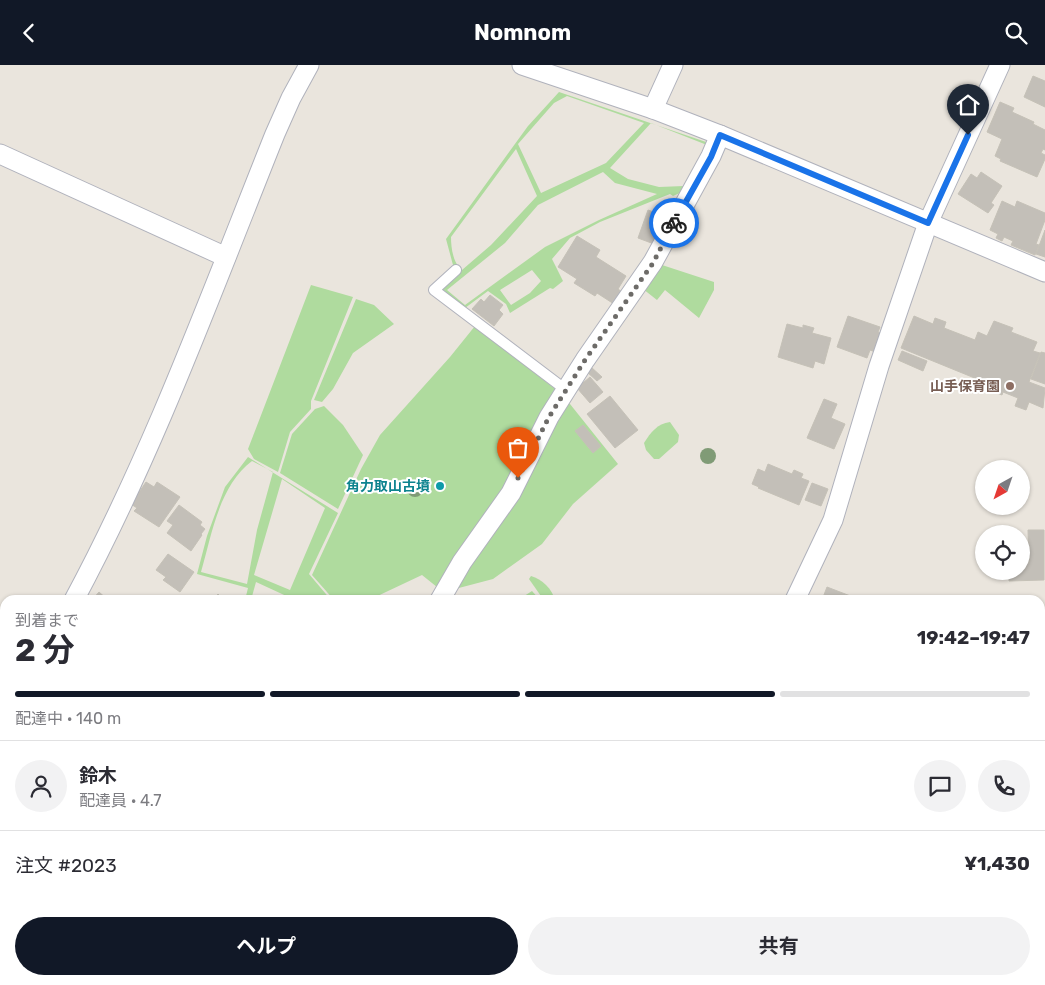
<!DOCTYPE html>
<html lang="ja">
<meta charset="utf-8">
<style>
body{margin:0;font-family:Rubik,"Noto Sans JP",sans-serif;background:#f2f2f3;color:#2b2b33;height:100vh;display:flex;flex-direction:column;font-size:19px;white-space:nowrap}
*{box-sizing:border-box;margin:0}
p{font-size:16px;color:#7c7c81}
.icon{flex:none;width:28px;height:28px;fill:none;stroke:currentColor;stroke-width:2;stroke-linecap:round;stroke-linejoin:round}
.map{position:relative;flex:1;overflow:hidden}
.panel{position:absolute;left:0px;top:530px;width:1045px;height:390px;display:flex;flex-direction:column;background:#fff;border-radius:15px 15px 0 0;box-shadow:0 1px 4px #0004}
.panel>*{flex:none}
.needle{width:32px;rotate:220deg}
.controls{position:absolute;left:975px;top:395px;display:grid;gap:10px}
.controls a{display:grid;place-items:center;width:55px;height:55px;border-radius:50%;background:#fff;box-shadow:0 1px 4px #0004;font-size:25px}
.pin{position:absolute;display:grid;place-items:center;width:42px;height:42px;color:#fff;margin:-51px -21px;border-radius:50% 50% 50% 0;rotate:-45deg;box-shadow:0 0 5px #0007}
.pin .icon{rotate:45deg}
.courier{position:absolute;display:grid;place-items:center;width:50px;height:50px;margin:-25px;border:4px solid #1a73e8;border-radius:50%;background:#fff;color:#222;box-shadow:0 1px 6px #0007}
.headline em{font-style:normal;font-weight:700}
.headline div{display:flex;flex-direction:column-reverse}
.headline{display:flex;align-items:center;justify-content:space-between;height:85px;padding:0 15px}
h1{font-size:32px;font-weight:700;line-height:38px}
.bar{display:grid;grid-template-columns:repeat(4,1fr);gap:8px 5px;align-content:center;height:60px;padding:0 15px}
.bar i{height:6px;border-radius:4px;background:#e1e1e2}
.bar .current{background:#111827}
.bar p{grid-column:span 4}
.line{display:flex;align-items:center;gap:12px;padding:0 15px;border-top:1px solid #e1e1e2}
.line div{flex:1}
.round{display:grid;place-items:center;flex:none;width:52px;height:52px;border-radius:26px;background:#f2f2f3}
.primary-button{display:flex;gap:10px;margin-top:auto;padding:10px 15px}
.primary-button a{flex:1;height:58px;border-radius:30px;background:#111827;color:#fff;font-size:20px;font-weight:700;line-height:58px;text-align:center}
.primary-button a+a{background:#f2f2f3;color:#2b2b33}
header{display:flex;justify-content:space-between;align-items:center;height:65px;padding:0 15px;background:#111827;color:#fff;font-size:22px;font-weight:700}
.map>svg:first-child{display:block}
</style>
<header><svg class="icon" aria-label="back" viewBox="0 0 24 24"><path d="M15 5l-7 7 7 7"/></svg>Nomnom<svg class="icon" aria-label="search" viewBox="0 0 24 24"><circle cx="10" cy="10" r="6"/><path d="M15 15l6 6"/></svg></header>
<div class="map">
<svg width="1045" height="920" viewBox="0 0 1045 920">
<rect width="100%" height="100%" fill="#eae5dd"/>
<g fill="#afdb9e" fill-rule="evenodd">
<path d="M559 27 709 78 682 127 673 131 670 129 600 157 570 173 552 194 563 216 553 224 550 223 510 248 506 239 488 226 465 243 442 225 460 209 453 200 446 174 528 61ZM567 31 644 58 606 98 541 128 518 79 554 38ZM651 58 707 80 684 121 659 122 628 114 610 103ZM516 84 537 131 491 180 462 205C453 198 451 183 451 172ZM603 107 615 118 657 129 599 155 545 182 465 240 447 225 505 178 538 140ZM532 205 541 216 530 228 511 240 500 225Z"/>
<polygon points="662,200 714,217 714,225 699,253 665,225 657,235 643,224"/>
<polygon points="311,220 353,232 311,336 311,344 290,367 278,407 254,394 248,384"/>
<polygon points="356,234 374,240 394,259 353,288 333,324 322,337 314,335"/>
<polygon points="475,261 554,323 570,339 618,399 573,439 542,479 493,514 455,524 437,522 422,510 369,535 334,535 312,510 361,404 380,370 450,292"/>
<polygon points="324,341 343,360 363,390 338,444 280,408 292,369 315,344"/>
<path d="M670 357 679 370 678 377 659 394H654L646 385 644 378C651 367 657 359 670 357Z"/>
<path d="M248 392 338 448 309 509 331 535H295L256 517 251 535H245L248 523 197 509 207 471 225 422ZM252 396 273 407 257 465 247 519 201 507C212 469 219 421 252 396ZM282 414 325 443 290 525 254 510Z"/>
<path d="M531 511C542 514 552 524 555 535L543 534 529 514Z"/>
<polygon points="532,526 540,535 518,535"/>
</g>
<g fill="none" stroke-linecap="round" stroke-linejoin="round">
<polyline stroke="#7abfe2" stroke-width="5.5" points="1040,794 1045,783"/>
</g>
<g fill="#c3bfb8" stroke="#c5c1b7">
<polygon points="1033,11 1045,16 1045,42 1024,32"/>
<polygon points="1000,37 1014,43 1012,47 1034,57 1033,59 1045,65 1045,85 1043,84 1041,88 1045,90 1045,94 1037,112 1000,96 1001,94 995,91 1002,74 987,67"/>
<polygon points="981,107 1002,121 991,138 994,140 988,148 958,129 971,109 977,113"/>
<polygon points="1002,136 1015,142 1017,136 1045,148 1045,155 1036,179 1039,180 1035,190 1011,180 1013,176 1004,172 1002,176 996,173 998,169 990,165"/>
<polygon points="648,145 665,151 654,179 638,173"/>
<polygon points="1045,165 1045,192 1036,189"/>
<polygon points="577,171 600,185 596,192 626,211 618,224 622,227 614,239 597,228 595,231 574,218 577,214 558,202"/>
<polygon points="490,230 503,240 499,245 503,249 494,261 472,244 481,234 484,237"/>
<polygon points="848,251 880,262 878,267 884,270 878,288 870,285 867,293 837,282"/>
<polygon points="914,251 933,259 935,253 946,257 944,263 975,275 978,267 987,271 994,256 1013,263 1011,267 1037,277 1033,286 1040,288 1029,317 1045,323 1043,343 1029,337 1026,345 1015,341 1018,333 1003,327 1002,330 975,319 977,314 901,283"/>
<polygon points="787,259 803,263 803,260 814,263 812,268 831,273 824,299 815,296 813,303 778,292"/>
<polygon points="902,286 927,296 923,306 898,295"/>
<polygon points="1041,287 1045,288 1045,319 1031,314"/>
<polygon points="591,302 602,312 597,316 587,307"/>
<polygon points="590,312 603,327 590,338 577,323"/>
<polygon points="610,331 638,365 615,383 587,349"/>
<polygon points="824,334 837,339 831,353 845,359 834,384 807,373"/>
<polygon points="583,360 601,381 593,388 575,366"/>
<polygon points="768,399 792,409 794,405 803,409 801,413 809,416 799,440 758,423 759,422 752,419 758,404 765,407"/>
<polygon points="146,417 154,422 157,417 180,432 159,462 134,446 137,443 131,439"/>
<polygon points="812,418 828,424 821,441 805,435"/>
<polygon points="179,440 202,457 200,460 205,464 201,469 202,470 191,486 167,468 173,460 167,456"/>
<polygon points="1028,465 1044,465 1044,515 1009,516 1009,506 1021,506 1021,498 1029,498"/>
<polygon points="168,489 194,507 180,527 163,515 166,512 156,505"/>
<polygon points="827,522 853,532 852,535 822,535"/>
<polygon points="99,527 108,535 92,535"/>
<polygon points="218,529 224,535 213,535"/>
<polygon points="1040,692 1045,694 1045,710 1040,722"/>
<polygon points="740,915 767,915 773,917 772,920 738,920"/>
</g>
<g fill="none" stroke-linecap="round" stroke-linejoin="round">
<g stroke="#b0b2bc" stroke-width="12">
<polyline id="service" points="456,205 434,225 566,325"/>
</g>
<g stroke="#b0b2bc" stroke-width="21">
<g id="minor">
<polyline points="522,0 653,44 720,70 1045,207"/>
<polyline points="653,44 673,0"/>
<polyline points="0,89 226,192"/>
<path d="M74 535C154 386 212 226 275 69L291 33 309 0"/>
<polyline points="440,535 462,497 511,428 549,352 566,325 585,295 653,197 711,91 720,70"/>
<polyline points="795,535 833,455 879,301 928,158 1000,0"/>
<polyline points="0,700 5,692"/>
<polyline points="1040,915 1045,917"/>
<polyline points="277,920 281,915"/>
<polyline points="502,920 506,915"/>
</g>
</g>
<g stroke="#b0b2bc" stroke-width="26">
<g id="tertiary">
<polyline points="0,631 5,637"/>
<polyline points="293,915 300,920"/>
</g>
</g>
<g stroke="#b0b2bc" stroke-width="29">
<g id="secondary">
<polyline points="1040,772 1045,760"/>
<polyline points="974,920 977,915"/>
</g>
</g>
<use href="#service" stroke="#fff" stroke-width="10"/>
<use href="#minor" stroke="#fff" stroke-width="19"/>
<use href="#tertiary" stroke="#fff" stroke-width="24"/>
<use href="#secondary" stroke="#fff" stroke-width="26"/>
</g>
<g fill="#809b76">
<circle cx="708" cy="391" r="8"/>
<circle cx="415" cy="424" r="8"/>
</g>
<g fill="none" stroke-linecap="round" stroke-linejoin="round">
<polyline stroke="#6d6b68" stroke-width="5" stroke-dasharray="0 9" points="518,413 549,352 585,295 653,198 674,158"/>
<polyline stroke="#1a73e8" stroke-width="6" points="674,158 711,92 720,70 928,158 968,70"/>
</g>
<circle fill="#8d6e63" stroke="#fff" stroke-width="2" cx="1010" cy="321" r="5"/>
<circle fill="#0f9aa8" stroke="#fff" stroke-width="2" cx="440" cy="421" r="5"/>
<g text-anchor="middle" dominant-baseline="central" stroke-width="4" stroke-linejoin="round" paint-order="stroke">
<g font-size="14" font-weight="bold" fill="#785e54" stroke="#fff" text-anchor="end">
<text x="1000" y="321">山手保育園</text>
</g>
<g font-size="14" font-weight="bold" fill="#0d838f" stroke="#fff" text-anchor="end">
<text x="430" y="421">角力取山古墳</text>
</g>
</g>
</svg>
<div class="controls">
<a><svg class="needle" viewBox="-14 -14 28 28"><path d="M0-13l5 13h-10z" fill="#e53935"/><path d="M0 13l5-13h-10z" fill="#7c7c81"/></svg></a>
<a><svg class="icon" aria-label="locate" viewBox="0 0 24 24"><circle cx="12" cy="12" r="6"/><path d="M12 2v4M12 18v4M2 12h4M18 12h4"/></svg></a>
</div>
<div class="pin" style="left:518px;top:413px;background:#ea580c"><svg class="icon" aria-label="bag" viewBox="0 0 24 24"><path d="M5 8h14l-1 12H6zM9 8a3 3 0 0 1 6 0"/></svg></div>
<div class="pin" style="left:968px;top:70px;background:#1f2937"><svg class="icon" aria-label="home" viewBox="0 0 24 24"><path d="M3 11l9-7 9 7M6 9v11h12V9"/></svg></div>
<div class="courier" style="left:674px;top:158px"><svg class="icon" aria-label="bike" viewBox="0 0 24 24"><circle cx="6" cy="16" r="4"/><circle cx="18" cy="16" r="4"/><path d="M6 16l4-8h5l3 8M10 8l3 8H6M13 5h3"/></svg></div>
<section class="panel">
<div class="headline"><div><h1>2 分</h1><p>到着まで</p></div><em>19:42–19:47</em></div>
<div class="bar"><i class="current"></i><i class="current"></i><i class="current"></i><i></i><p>配達中 · 140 m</p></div>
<div class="line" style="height:90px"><a class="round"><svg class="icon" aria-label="person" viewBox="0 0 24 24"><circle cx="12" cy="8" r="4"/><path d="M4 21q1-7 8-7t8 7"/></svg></a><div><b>鈴木</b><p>配達員 · 4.7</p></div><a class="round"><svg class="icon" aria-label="chat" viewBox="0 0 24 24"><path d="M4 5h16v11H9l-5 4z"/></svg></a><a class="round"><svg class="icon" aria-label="phone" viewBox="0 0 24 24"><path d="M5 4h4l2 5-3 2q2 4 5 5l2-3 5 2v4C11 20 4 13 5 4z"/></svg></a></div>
<div class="line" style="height:65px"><div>注文 #2023</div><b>¥1,430</b></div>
<div class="primary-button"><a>ヘルプ</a><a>共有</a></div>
</section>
</div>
